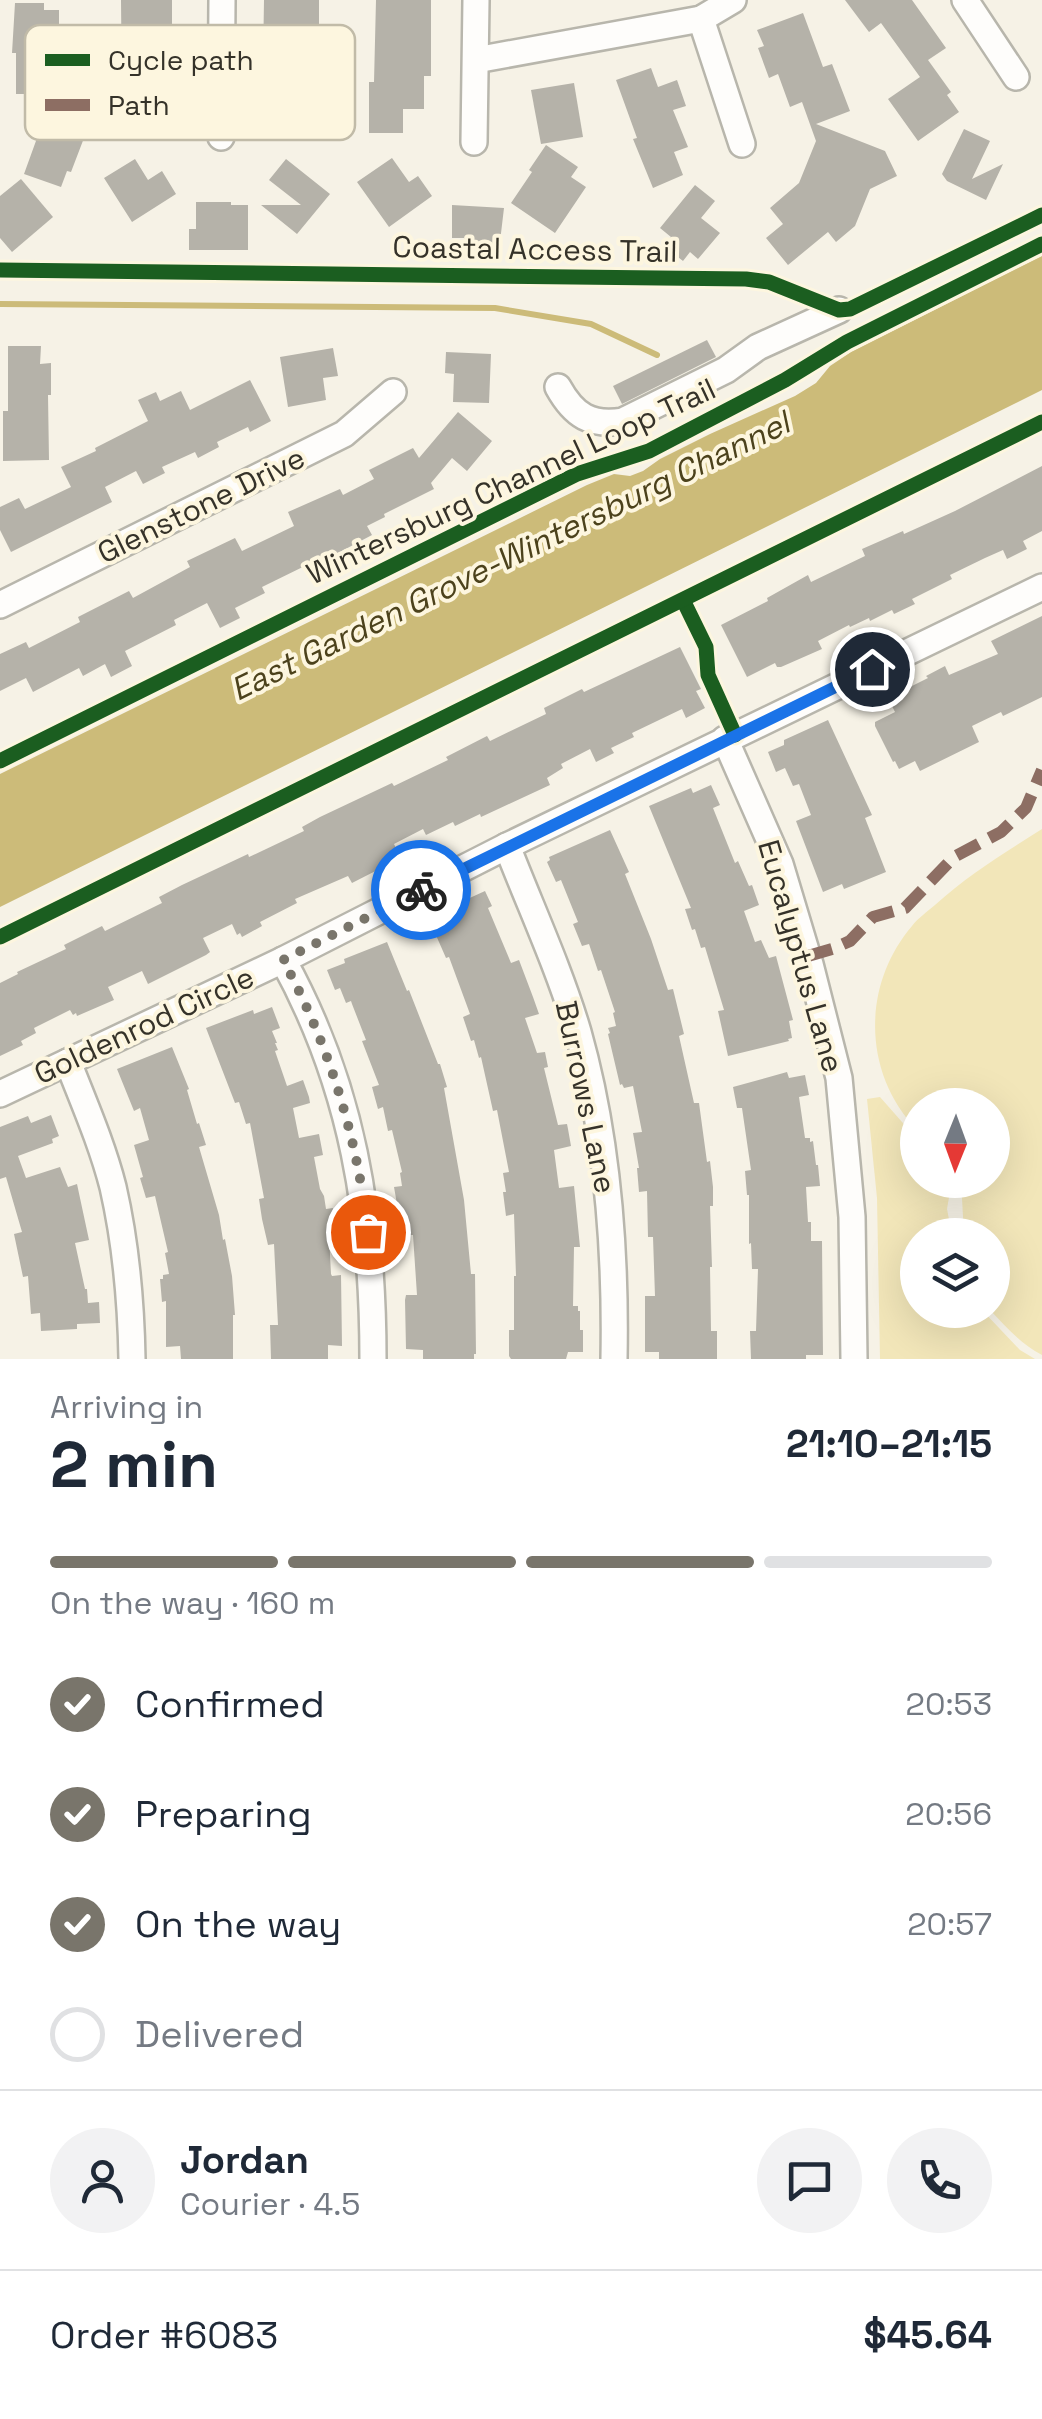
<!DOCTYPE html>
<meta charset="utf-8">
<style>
body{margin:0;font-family:"Space Grotesk",sans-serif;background:#f2f2f3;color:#1f2937;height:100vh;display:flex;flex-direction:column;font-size:38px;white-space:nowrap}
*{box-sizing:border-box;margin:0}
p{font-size:32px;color:#747a83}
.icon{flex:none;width:55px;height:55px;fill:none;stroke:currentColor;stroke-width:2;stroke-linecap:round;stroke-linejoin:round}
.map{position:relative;height:1359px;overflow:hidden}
.sheet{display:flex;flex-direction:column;background:#fff;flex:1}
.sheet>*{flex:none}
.needle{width:65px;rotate:181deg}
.fabs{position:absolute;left:900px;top:1088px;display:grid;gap:20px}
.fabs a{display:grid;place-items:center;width:110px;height:110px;border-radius:50%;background:#fff;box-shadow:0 10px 40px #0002;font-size:50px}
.pin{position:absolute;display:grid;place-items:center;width:85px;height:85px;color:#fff;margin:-42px;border:5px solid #fff;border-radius:50%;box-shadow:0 2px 10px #0007}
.courier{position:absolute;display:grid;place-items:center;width:100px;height:100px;margin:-50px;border:8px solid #1a73e8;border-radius:50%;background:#fff;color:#222;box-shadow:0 2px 12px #0007}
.headline em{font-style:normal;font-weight:700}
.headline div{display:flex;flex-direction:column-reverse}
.headline{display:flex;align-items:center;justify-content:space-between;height:170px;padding:0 50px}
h1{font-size:65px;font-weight:700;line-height:75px}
.bar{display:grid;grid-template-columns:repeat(4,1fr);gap:15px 10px;align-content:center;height:120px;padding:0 50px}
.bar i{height:12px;border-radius:8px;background:#e0e1e3}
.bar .selected{background:#79756b}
.bar p{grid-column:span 4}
.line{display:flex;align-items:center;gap:25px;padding:0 50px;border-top:2px solid #e0e1e3}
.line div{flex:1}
.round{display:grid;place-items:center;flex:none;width:105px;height:105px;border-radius:52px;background:#f2f2f3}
ol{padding:0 50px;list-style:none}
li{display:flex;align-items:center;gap:30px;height:110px}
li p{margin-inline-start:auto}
li .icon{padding:10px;border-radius:50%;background:#79756b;color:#fff;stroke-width:4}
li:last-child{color:#747a83}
li i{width:55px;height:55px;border:5px solid #e0e1e3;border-radius:50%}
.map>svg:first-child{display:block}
</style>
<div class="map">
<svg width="1042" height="1359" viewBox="0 0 1042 1359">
<rect width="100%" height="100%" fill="#f6f2e6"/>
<g fill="#f2e6b9">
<path d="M1042 829V1355C1021 1344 1006 1327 990 1310H992V1235H964L961 1180H992V1105H918L917 1130C863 1074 861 986 912 926 918 918 927 912 935 905 968 875 1004 853 1042 829Z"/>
<polygon points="880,1097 917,1139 918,1180 952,1180 947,1209 952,1235 918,1235 918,1310 982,1310 1020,1350 1035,1359 880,1359 877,1198 867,1099"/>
</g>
<polygon fill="#ccbb79" points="1042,256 1042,390 0,907 0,774 587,485 614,474 630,476 643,471 660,459 710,434 795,396 816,383 830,366 851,352"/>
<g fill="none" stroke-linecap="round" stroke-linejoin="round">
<polyline stroke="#ccbb79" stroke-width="6" points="0,304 495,308 591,324 657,355"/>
</g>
<g fill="#b5b2a9">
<polygon points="121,0 172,0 172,51 177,51 177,81 161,81 161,140 118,140 119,102 122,102"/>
<polygon points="264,0 319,0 319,102 322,103 321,139 282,139 282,118 278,118 278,61 263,61"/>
<polygon points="376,0 431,0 431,76 424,76 424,109 403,109 403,133 369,133 369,82 374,82"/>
<polygon points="845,0 912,0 946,48 928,60 951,92 947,95 959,112 918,141 888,99 920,77 881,23 869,32"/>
<polygon points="15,3 44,3 44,10 59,10 59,65 68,65 68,129 74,131 73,134 84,138 71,172 67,171 61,187 24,174 45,116 35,116 35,94 16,94 16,53 12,53"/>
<polygon points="803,13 823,67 832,64 850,111 816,124 885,151 897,176 870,189 855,226 836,242 828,232 788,265 766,238 783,224 770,208 799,183 816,141 802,102 790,107 778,74 769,78 758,48 764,46 757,30"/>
<polygon points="651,68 658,87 677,80 686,106 673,110 688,147 674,152 683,175 653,188 633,139 637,138 616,80"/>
<polygon points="574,83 583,137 541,144 531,90"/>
<polygon points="964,129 990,141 972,179 1003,164 986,200 947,181 942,174"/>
<polygon points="546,145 578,167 571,177 586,187 555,233 511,203 532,172 529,170"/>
<polygon points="392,158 409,182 418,176 432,196 389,227 357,182"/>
<polygon points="135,159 148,180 162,171 176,194 132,222 104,178"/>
<polygon points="286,159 330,194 297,234 261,205 301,205 269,180"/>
<polygon points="21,179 53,217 12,252 0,238 0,196"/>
<polygon points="695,185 715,201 701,218 720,233 698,259 690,252 683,261 674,254 655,257 671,237 660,228"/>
<polygon points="196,202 231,202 231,205 248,205 248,250 189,250 189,229 196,229"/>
<polygon points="452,205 504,208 499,250 464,249 464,238 452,238"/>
<polygon points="707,340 716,357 622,404 613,386"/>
<polygon points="8,346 41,346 40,364 51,363 51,395 48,395 49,460 3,461 3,411 8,411"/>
<polygon points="333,348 338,376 323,378 326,400 288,407 280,357"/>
<polygon points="446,352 491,354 489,403 453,402 454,374 445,373"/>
<polygon points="250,380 271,421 250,432 248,427 217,442 219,447 198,458 195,452 162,467 165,473 143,484 136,471 105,487 112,502 11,552 0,530 0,507 19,498 25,509 71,487 61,467 96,451 95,448 148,421 138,400 156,392 160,401 181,391 190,410"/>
<polygon points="458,412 492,441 467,471 452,458 431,483 434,489 384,514 385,517 367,526 372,535 338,553 341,560 320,571 315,561 262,587 265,593 235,608 240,618 220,628 207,603 174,620 176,625 125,651 132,666 111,677 105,664 83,676 79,668 33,692 26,678 0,691 0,654 26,642 29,648 80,622 78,617 129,591 133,598 190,567 187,561 235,538 242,551 294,526 288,512 340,489 343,495 374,479 369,470 413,448 419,458"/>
<polygon points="1042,466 1042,531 1023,541 1027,549 1007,559 1003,550 985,558 950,575 952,579 912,599 915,604 894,614 892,610 870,621 869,618 850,627 849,625 818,641 822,649 781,667 777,667 775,663 747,677 721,625 768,601 767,598 808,575 811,582 865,556 862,549 903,531 904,534 955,511"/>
<polygon points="1042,616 1042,697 1003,716 1001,712 972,726 979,742 920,771 915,761 899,769 895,761 893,762 875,726 875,722 895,712 888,698 928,678 926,676 945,666 949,675 998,654 991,641"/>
<polygon points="680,647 701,689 696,691 705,708 686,718 682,709 632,733 634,737 611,748 614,753 596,762 590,749 561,764 563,768 547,778 550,785 481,817 480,814 455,826 453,822 426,835 423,829 394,844 401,858 352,883 348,876 295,899 297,903 260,922 262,926 242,937 240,933 237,935 232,924 203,938 210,952 206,955 148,984 142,971 108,987 114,1000 77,1016 76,1013 73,1015 70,1010 34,1028 36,1033 21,1041 23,1045 0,1056 0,983 18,974 17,972 66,949 64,945 102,926 105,931 162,903 159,897 182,885 248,854 249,857 304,831 302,827 320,817 392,783 394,786 448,760 446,757 487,736 490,741 546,714 544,708 582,689 584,692"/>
<polygon points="828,720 872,815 865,818 886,872 844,889 842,884 823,892 796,821 811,815 799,784 793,786 785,768 776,772 768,752 784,745 784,740"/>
<polygon points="711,785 720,805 713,808 735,863 738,861 749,886 752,885 759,905 744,911 755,942 761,940 769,958 776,956 793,1020 789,1021 792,1038 788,1039 789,1041 728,1056 718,1011 724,1010 705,947 701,948 695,929 692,930 685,909 691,908 649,806 691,788 693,793"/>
<polygon points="610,830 629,872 625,874 651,939 668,990 673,989 684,1034 679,1036 694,1103 699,1103 707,1162 710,1161 713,1187 713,1206 710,1206 712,1267 710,1267 711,1331 717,1331 717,1359 659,1359 659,1352 645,1352 645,1296 655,1296 653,1237 648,1237 647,1191 639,1192 637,1168 639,1168 633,1133 642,1132 633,1086 624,1088 622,1084 620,1085 608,1034 610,1033 608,1028 616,1026 613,1013 615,1012 601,970 598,971 589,944 582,946 573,924 578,922 561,880 556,882 547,862 550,860 549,857"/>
<polygon points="485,891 492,906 488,908 511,963 519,960 533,997 539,1014 525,1018 537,1053 545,1052 548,1067 544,1068 558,1125 567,1124 568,1129 571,1146 554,1150 559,1188 574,1186 580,1247 574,1247 573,1306 578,1306 578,1311 580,1311 580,1330 583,1330 583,1352 568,1352 566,1359 511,1359 509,1356 509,1330 514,1330 514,1276 516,1276 514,1214 506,1216 503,1192 506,1192 503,1173 509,1172 497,1110 493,1111 481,1057 479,1058 474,1040 471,1041 463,1017 470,1014 449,957 446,958 428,917"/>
<polygon points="387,942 407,991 409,990 438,1064 440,1064 447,1087 444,1088 464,1200 471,1274 475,1274 476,1354 474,1354 474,1359 423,1359 423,1350 406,1349 405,1300 406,1295 417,1295 413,1235 407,1235 405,1232 403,1209 398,1210 394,1187 402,1186 400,1173 402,1172 392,1130 388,1131 383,1107 378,1109 372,1087 379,1085 362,1041 366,1040 352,1004 351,1001 346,1003 340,988 335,990 327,970 345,963 344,959"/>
<polygon points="272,1007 280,1028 272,1031 277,1043 275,1043 278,1050 275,1051 287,1086 303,1080 309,1097 310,1103 293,1108 299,1138 319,1134 323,1155 314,1157 320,1189 324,1196 326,1209 333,1208 337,1230 334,1230 335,1234 329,1235 331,1274 332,1276 341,1275 342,1346 328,1345 328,1359 271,1359 270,1325 278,1325 274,1244 268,1245 262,1219 259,1199 264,1198 250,1123 246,1124 239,1102 235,1103 206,1028 253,1010 254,1014"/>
<polygon points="172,1047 189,1089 187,1090 197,1124 199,1123 206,1145 199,1147 219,1215 223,1240 225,1239 232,1276 235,1315 233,1315 233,1359 181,1359 180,1346 166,1347 166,1301 162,1302 160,1279 163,1279 163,1275 169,1274 165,1253 168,1252 155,1196 146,1198 140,1178 143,1177 134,1145 149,1140 140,1108 134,1111 117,1069"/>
<polygon points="787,1072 789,1078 805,1075 809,1095 799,1097 805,1138 810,1138 810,1142 813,1141 816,1165 818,1165 820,1186 806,1187 808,1222 811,1222 811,1241 822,1241 823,1355 806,1355 806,1359 751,1359 750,1331 756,1331 758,1269 752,1269 751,1243 749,1244 749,1195 747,1195 745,1171 751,1170 742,1108 737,1108 733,1087"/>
<polygon points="51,1115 59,1136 52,1139 53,1143 18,1156 26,1178 60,1167 68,1187 77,1184 89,1240 75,1243 85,1289 87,1289 88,1303 99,1302 100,1323 77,1324 77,1329 41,1331 40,1313 31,1314 28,1276 23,1277 14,1234 22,1232 6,1177 0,1179 0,1127 28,1116 31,1123"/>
</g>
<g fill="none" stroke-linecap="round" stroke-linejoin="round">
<g stroke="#b8b6ac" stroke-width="30">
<g id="minor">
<polyline points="965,0 1016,77"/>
<polyline points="701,19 742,144"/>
<polyline points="476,60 701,19 733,0"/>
<polyline points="221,137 222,0"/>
<polyline points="474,142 476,0"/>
<path d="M558 387C574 416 591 426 623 421L726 370 758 347 839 310"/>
<polyline points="0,605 344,434 393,392"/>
<polyline points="725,739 780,864 810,964 839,1078 852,1217 854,1359"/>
<path d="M507 846C531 908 559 968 578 1032 608 1138 616 1250 614 1359"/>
<path d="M283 960C353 1087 373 1215 373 1359"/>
<path d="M68 1062C84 1103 102 1144 113 1187 126 1244 131 1301 132 1359"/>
<polyline points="0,1094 283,960 507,846 1042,587"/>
</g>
</g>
<use href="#minor" stroke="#fefdfb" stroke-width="25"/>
<polyline stroke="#8d6e63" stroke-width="12" stroke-dasharray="25 12" stroke-linecap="butt" points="808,956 832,949 850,941 873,917 905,908 954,857 1001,832 1026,808 1042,770"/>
<g stroke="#fdf6df" stroke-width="21">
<g id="cycleway">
<polyline points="0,270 746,279 769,282 839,310 850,309 1042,215"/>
<polyline points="683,600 706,647 708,675 735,735"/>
<polyline points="0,761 577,474 649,451 785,380 847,342 1042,244"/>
<polyline points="0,937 1042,422"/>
</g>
</g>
<use href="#cycleway" stroke="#1b5e20" stroke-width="15"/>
</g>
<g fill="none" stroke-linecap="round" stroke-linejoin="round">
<path stroke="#79756b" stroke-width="10" stroke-dasharray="0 18" d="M368 1232C357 1137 329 1044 283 960L421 890"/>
<polyline stroke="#1a73e8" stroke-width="12" points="421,890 872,669"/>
</g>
<g text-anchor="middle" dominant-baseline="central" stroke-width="8" stroke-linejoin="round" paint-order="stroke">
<g font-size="30" fill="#353229" stroke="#fdf6df">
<text transform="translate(535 249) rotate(1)">Coastal Access Trail</text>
<text transform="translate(511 481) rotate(-25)">Wintersburg Channel Loop Trail</text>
<text transform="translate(201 505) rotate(-26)">Glenstone Drive</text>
<text transform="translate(801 956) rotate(74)">Eucalyptus Lane</text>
<text transform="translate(144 1025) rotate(-25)">Goldenrod Circle</text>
<text transform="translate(586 1097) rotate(78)">Burrows Lane</text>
</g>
<g font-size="32" font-style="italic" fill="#4c421c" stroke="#fdf6df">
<text transform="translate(510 556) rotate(-26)">East Garden Grove-Wintersburg Channel</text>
</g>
</g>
<rect x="25" y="25" width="330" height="115" rx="15" fill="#fdf6df" stroke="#c1bba8" stroke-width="2.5"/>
<rect x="45" y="54" width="45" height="12" fill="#1b5e20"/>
<rect x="45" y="99" width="45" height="12" fill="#8d6e63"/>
<g font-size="28" fill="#353229">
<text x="108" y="70">Cycle path</text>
<text x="108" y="115">Path</text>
</g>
</svg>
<div class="fabs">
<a><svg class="needle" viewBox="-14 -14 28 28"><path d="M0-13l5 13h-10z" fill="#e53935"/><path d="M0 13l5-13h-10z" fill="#747a83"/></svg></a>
<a><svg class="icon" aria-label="layers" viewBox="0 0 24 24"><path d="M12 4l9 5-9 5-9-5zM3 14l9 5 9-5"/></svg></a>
</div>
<div class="pin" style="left:368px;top:1232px;background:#ea580c"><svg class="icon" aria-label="bag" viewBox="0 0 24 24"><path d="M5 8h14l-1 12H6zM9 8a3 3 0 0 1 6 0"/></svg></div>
<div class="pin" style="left:872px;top:669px;background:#1f2937"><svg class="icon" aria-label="home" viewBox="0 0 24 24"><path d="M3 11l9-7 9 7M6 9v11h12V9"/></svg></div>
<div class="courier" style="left:421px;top:890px"><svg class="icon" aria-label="bike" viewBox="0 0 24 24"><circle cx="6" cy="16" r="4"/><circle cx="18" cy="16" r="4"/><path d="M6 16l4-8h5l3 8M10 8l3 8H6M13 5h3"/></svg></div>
</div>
<section class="sheet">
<div class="headline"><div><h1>2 min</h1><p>Arriving in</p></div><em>21:10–21:15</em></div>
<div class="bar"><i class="selected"></i><i class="selected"></i><i class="selected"></i><i></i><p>On the way · 160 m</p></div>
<ol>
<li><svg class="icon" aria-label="check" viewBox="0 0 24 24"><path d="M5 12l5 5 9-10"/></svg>Confirmed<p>20:53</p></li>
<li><svg class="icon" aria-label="check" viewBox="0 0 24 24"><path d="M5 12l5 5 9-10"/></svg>Preparing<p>20:56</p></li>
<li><svg class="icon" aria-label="check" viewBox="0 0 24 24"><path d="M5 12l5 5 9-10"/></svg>On the way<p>20:57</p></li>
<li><i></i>Delivered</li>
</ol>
<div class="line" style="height:180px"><a class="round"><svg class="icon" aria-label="person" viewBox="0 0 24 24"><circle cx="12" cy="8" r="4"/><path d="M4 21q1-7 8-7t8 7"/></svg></a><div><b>Jordan</b><p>Courier · 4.5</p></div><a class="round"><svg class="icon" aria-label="chat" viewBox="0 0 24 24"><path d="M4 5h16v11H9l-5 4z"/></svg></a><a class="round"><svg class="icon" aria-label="phone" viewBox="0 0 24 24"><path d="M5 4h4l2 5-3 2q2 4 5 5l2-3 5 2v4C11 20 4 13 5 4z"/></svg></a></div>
<div class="line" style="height:130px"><div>Order #6083</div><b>$45.64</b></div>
</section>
